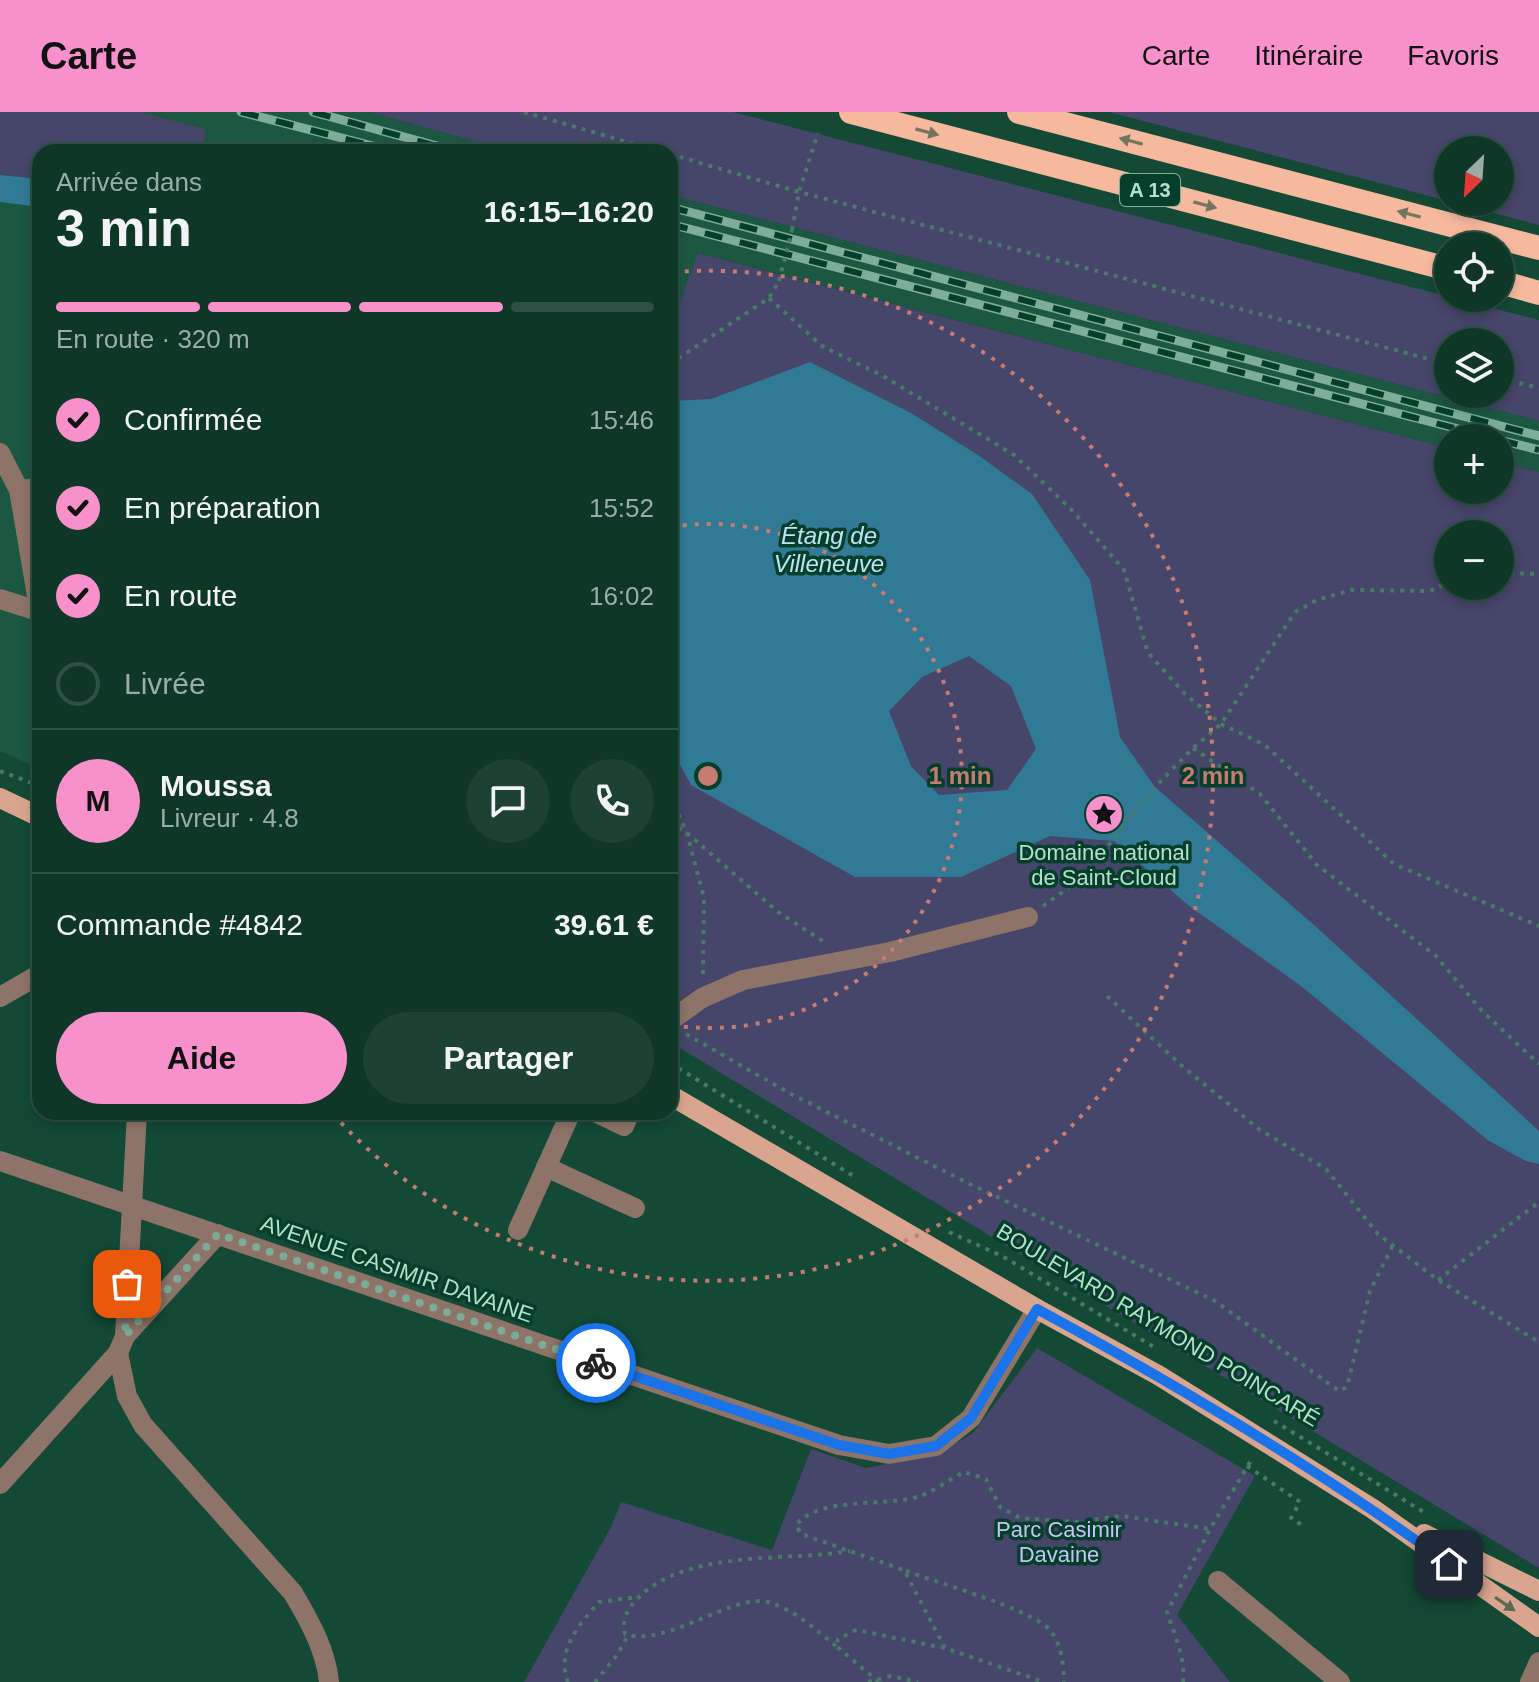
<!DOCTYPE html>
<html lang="fr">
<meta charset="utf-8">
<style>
body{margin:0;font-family:Helvetica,sans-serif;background:#1d4234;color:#f1f3f6;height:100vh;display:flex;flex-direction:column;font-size:30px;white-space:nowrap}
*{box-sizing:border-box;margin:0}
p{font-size:26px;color:#9baca8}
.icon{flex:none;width:44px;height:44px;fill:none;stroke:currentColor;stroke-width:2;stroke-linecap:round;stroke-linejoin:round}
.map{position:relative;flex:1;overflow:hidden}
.drawer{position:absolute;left:32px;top:32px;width:646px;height:976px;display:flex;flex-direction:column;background:#0f3728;border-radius:24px;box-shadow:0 4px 12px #0003,0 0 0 2px #2f5145}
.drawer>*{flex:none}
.needle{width:52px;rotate:205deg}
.controls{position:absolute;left:1434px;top:24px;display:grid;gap:16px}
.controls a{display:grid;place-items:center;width:80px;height:80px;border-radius:50%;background:#0f3728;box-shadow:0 4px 12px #0003,0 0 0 2px #2f5145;font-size:40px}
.pin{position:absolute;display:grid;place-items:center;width:68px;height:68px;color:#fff;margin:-34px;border-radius:16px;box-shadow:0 4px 12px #0006}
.courier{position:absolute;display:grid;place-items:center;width:80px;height:80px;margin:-40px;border:6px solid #1a73e8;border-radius:50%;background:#fff;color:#222;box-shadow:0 2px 10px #0007}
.head em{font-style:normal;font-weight:600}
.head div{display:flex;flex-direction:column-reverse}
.head{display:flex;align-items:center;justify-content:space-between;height:136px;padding:0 24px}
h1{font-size:52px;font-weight:600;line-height:60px}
.bar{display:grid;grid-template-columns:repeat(4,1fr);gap:12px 8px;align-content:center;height:96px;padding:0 24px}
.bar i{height:10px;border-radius:6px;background:#2f5145}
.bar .current{background:#f890cc}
.bar p{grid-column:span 4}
.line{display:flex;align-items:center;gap:20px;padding:0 24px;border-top:2px solid #2f5145}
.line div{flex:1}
.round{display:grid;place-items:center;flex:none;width:84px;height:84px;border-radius:42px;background:#1d4234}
ol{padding:0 24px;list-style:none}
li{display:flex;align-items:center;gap:24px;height:88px}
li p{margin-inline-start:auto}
li .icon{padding:8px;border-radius:50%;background:#f890cc;color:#111;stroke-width:4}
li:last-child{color:#9baca8}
li i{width:44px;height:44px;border:4px solid #2f5145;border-radius:50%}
.primary-button{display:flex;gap:16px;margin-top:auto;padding:16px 24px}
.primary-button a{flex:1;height:92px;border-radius:48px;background:#f890cc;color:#111;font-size:32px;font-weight:600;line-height:92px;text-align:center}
.primary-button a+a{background:#1d4234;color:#f1f3f6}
header{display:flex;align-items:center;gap:48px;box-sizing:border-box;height:112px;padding:0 40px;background:#f890cc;color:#111}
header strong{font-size:38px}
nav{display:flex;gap:44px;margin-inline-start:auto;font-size:28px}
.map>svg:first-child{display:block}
</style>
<header>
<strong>Carte</strong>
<nav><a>Carte</a><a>Itinéraire</a><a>Favoris</a></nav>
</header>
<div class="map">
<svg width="1539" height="1570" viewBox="0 0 1539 1570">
<rect width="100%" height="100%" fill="#144936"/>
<g fill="#1c5742">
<polygon points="0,0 369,0 514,40 40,40 40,657 0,639"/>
<polygon points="670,83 1539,309 1539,360 1500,350 1500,326 1448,326 1448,336 699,141 670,216"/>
</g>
<g fill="#46456a" fill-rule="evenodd">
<polygon points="0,0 140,0 205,17 204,40 40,40 40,67 0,63"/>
<path d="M369 0H733L1539 208V309L670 83V40H514ZM1448 230H1500V282H1448Z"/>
<polygon points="1109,0 1539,0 1539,113 1452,90 1500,90 1500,38 1448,38 1448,89"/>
<path d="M698 141 1448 336V378H1500V350L1539 360V1456L670 930V216ZM1448 422H1500V474H1448Z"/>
<polygon points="1037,1236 1255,1364 1177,1503 1230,1570 524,1570 611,1415 621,1390 772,1438 811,1337 866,1356 938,1342 973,1321"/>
</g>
<g fill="#317a95" fill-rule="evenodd">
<polygon points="0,63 40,67 40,95 0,90"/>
<path d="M810 250 911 301 978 343 1032 382 1090 468 1120 625 1155 675 1314 813 1539 1019V1052L1526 1049 1489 1029 1301 874 1188 793 1114 729 1050 724 961 765H855L691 673 670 634V289L711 287ZM969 544 1011 574 1036 637 1007 678 939 683 911 654 889 599 922 565Z"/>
</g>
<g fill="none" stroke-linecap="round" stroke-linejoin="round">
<g stroke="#487a67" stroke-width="4" stroke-dasharray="4 6" stroke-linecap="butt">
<polyline points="524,0 662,40"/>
<polyline points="670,42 799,80 1448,252"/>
<polyline points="792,118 799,80 818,21"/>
<polyline points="769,186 822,234 883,264 1014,343 1070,396 1124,458 1148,541 1185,582 1221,612 1265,633 1394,752 1539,814"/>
<polyline points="670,252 769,186 779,169"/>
<polyline points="1500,266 1539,276"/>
<polyline points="1500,461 1539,462"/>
<polyline points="1193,636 1260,682 1317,753 1436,844 1482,899 1539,952"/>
<polyline points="0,659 40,674"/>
<polyline points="670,684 687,721 704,786 703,864"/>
<polyline points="670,710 687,721 778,800 826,831"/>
<polyline points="1043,794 1082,766 1155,675 1193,636 1221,612 1295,500 1317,488 1351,478 1430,479 1448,470"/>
<polyline points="1107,884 1182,954 1260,1018 1326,1057 1378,1122 1438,1168 1539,1230"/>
<polyline points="686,922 791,982 972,1073 1215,1189 1339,1279 1347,1275 1370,1179 1393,1133"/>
<polyline points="670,951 855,1065"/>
<polyline points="949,1120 1002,1144 1154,1235"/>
<polyline points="1438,1168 1539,1090"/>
<polyline points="1274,1309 1427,1402"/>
<polyline points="1247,1354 1300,1390 1291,1406 1305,1415"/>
<path d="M906 1459C936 1470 1032 1498 1049 1517 1061 1530 1064 1553 1064 1570"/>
<path d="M836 1534C816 1518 794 1497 768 1490 733 1481 666 1536 625 1522 621 1506 629 1495 640 1484 690 1437 786 1450 850 1439"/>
<path d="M945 1536 904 1458 801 1422 796 1413C821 1383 886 1396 920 1384 935 1379 950 1367 964 1360L986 1367 1000 1395 1020 1406 1075 1410 1121 1404 1210 1417"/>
<path d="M568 1570C556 1538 579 1513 599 1490L637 1485"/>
<polyline points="595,1570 617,1543 628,1524"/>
<polyline points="868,1570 891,1564 918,1570"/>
<polyline points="879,1570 836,1534 838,1527 856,1518 945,1536 1044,1570"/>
<path d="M1183 1570C1186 1548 1174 1521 1167 1500L1210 1417 1253 1345"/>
</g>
<g stroke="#8d7368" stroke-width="20">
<polyline points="0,341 19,378 40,501"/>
<polyline points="19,378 40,376"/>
<polyline points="0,487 38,499"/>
<polyline points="0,885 40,862"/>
<polyline points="670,909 702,886 743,868 890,840 1028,805"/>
<polyline points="595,1000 624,1014 630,1000"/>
<polyline points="0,1049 839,1333 889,1342 936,1334 971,1306 1037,1197"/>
<polyline points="546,1055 635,1096"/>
<polyline points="518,1118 571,1000"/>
<polyline points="125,1224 218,1122"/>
<path d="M118 1241 127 1284 143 1313 293 1481C309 1508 326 1538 329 1570"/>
<polyline points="0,1372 118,1241 125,1224 137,1000"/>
<polyline points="1218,1469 1340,1570"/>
<polyline points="1530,1570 1539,1550"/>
</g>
<g stroke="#d9a58e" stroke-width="20">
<polyline points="0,686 40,705"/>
<polyline points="670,983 1037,1197 1158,1263 1373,1397 1539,1515"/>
<polyline points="1424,1422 1539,1479"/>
</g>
<g stroke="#f7b99d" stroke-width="24">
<polyline points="851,0 1448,157"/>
<polyline points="1019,0 1539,136"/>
<polyline points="1500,170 1539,181"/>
</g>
<g stroke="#7ead99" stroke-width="9">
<g id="rail">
<polyline points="241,0 396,40"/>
<polyline points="313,0 459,40"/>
<polyline points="670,95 1539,324"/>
<polyline points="670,112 1493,326"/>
<polyline points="1500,328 1539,338"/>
</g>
</g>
<use href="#rail" stroke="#053f2c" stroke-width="6" stroke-dasharray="18" stroke-linecap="butt"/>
<polyline stroke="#487a67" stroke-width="4" stroke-dasharray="4 6" stroke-linecap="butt" points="779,169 792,118"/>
</g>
<defs><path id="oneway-solid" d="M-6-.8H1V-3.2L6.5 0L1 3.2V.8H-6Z" transform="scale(2)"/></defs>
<g fill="#72765f">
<use href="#oneway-solid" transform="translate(927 20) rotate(15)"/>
<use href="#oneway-solid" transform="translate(1131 29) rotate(-165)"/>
<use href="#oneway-solid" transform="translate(1205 93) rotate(15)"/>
<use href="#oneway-solid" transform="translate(1409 102) rotate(-165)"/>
</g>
<use fill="#5a6853" href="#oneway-solid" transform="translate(1505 1492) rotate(34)"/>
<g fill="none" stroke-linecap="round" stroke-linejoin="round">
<polyline stroke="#7cab97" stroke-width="8" stroke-dasharray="0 14.4" points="127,1172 125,1224 218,1122 596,1251"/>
<path stroke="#1a73e8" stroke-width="10" d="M596 1251 839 1333 889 1342 936 1334 971 1306 1037 1197C1179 1274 1319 1357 1449 1452"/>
</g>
<g fill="none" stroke="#c77b71" stroke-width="4" stroke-dasharray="4 8">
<path d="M671 415A252 252 0 1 1 671 913"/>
<path d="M673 160A505 505 0 1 1 333 1002"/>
</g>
<defs>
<g id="sight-disc" transform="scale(2)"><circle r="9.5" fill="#f890cc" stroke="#053f2c"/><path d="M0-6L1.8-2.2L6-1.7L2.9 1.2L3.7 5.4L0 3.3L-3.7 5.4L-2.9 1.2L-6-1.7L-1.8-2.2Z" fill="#111"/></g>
</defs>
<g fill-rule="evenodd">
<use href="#sight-disc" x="1104" y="702"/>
</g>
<g text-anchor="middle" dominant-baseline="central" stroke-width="7" stroke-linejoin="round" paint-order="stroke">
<rect fill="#053f2c" stroke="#80b09b" stroke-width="2" x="1120" y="62" width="60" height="32" rx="6"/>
<g font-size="20" font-weight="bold" fill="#b4e0cb">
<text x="1150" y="78">A 13</text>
</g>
<g font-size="22" fill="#b4e0cb" stroke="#053f2c">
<text x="1104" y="740">Domaine national<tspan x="1104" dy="25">de Saint-Cloud</tspan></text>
</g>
<g font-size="22" fill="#b4e0cb" stroke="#053f2c">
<text transform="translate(397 1157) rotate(19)">AVENUE CASIMIR DAVAINE</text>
<text transform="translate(1158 1213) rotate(31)">BOULEVARD RAYMOND POINCARÉ</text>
</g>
<g font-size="22" fill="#c5c4f5" stroke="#053f2c">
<text x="1059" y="1417">Parc Casimir<tspan x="1059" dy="25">Davaine</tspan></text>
</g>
<g font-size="24" font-style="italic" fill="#bee4f4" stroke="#053f2c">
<text x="829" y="423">Étang de<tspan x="829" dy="28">Villeneuve</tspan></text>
</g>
</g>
<circle cx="708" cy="664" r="12" fill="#c77b71" stroke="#053f2c" stroke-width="4"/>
<g font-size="24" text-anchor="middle" font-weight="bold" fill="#c77b71" stroke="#053f2c" stroke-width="7" stroke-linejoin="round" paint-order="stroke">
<text x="960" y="672">1 min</text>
<text x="1213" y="672">2 min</text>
</g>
</svg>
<div class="controls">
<a><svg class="needle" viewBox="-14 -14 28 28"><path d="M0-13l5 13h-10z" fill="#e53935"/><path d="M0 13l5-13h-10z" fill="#9baca8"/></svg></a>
<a><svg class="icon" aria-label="locate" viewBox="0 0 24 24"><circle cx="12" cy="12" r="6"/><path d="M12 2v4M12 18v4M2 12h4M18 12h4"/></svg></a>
<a><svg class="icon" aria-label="layers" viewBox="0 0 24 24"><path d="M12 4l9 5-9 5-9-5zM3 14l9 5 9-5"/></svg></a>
<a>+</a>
<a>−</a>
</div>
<div class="pin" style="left:127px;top:1172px;background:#ea580c"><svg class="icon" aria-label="bag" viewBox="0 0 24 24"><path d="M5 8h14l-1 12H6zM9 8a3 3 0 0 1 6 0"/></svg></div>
<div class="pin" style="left:1449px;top:1452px;background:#1f2937"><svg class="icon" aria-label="home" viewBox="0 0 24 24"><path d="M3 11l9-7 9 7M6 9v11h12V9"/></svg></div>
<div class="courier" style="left:596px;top:1251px"><svg class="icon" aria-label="bike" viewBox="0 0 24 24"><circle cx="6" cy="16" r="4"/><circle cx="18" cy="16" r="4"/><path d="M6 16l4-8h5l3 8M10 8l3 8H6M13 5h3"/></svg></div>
<section class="drawer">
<div class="head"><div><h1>3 min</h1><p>Arrivée dans</p></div><em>16:15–16:20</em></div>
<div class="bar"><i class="current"></i><i class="current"></i><i class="current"></i><i></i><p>En route · 320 m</p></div>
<ol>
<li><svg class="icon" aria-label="check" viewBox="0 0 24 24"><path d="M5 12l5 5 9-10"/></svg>Confirmée<p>15:46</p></li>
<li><svg class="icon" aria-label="check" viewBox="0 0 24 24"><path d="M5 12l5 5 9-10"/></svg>En préparation<p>15:52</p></li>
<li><svg class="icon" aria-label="check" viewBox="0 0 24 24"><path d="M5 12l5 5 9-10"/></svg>En route<p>16:02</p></li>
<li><i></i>Livrée</li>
</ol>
<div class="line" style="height:144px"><b class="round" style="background:#f890cc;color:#111">M</b><div><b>Moussa</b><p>Livreur · 4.8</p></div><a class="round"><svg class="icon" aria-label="chat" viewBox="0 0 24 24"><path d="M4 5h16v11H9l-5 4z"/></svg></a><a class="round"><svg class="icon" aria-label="phone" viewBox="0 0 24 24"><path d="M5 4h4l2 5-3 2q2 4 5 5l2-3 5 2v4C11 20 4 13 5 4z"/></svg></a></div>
<div class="line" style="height:104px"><div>Commande #4842</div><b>39.61 €</b></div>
<div class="primary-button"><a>Aide</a><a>Partager</a></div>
</section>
</div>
